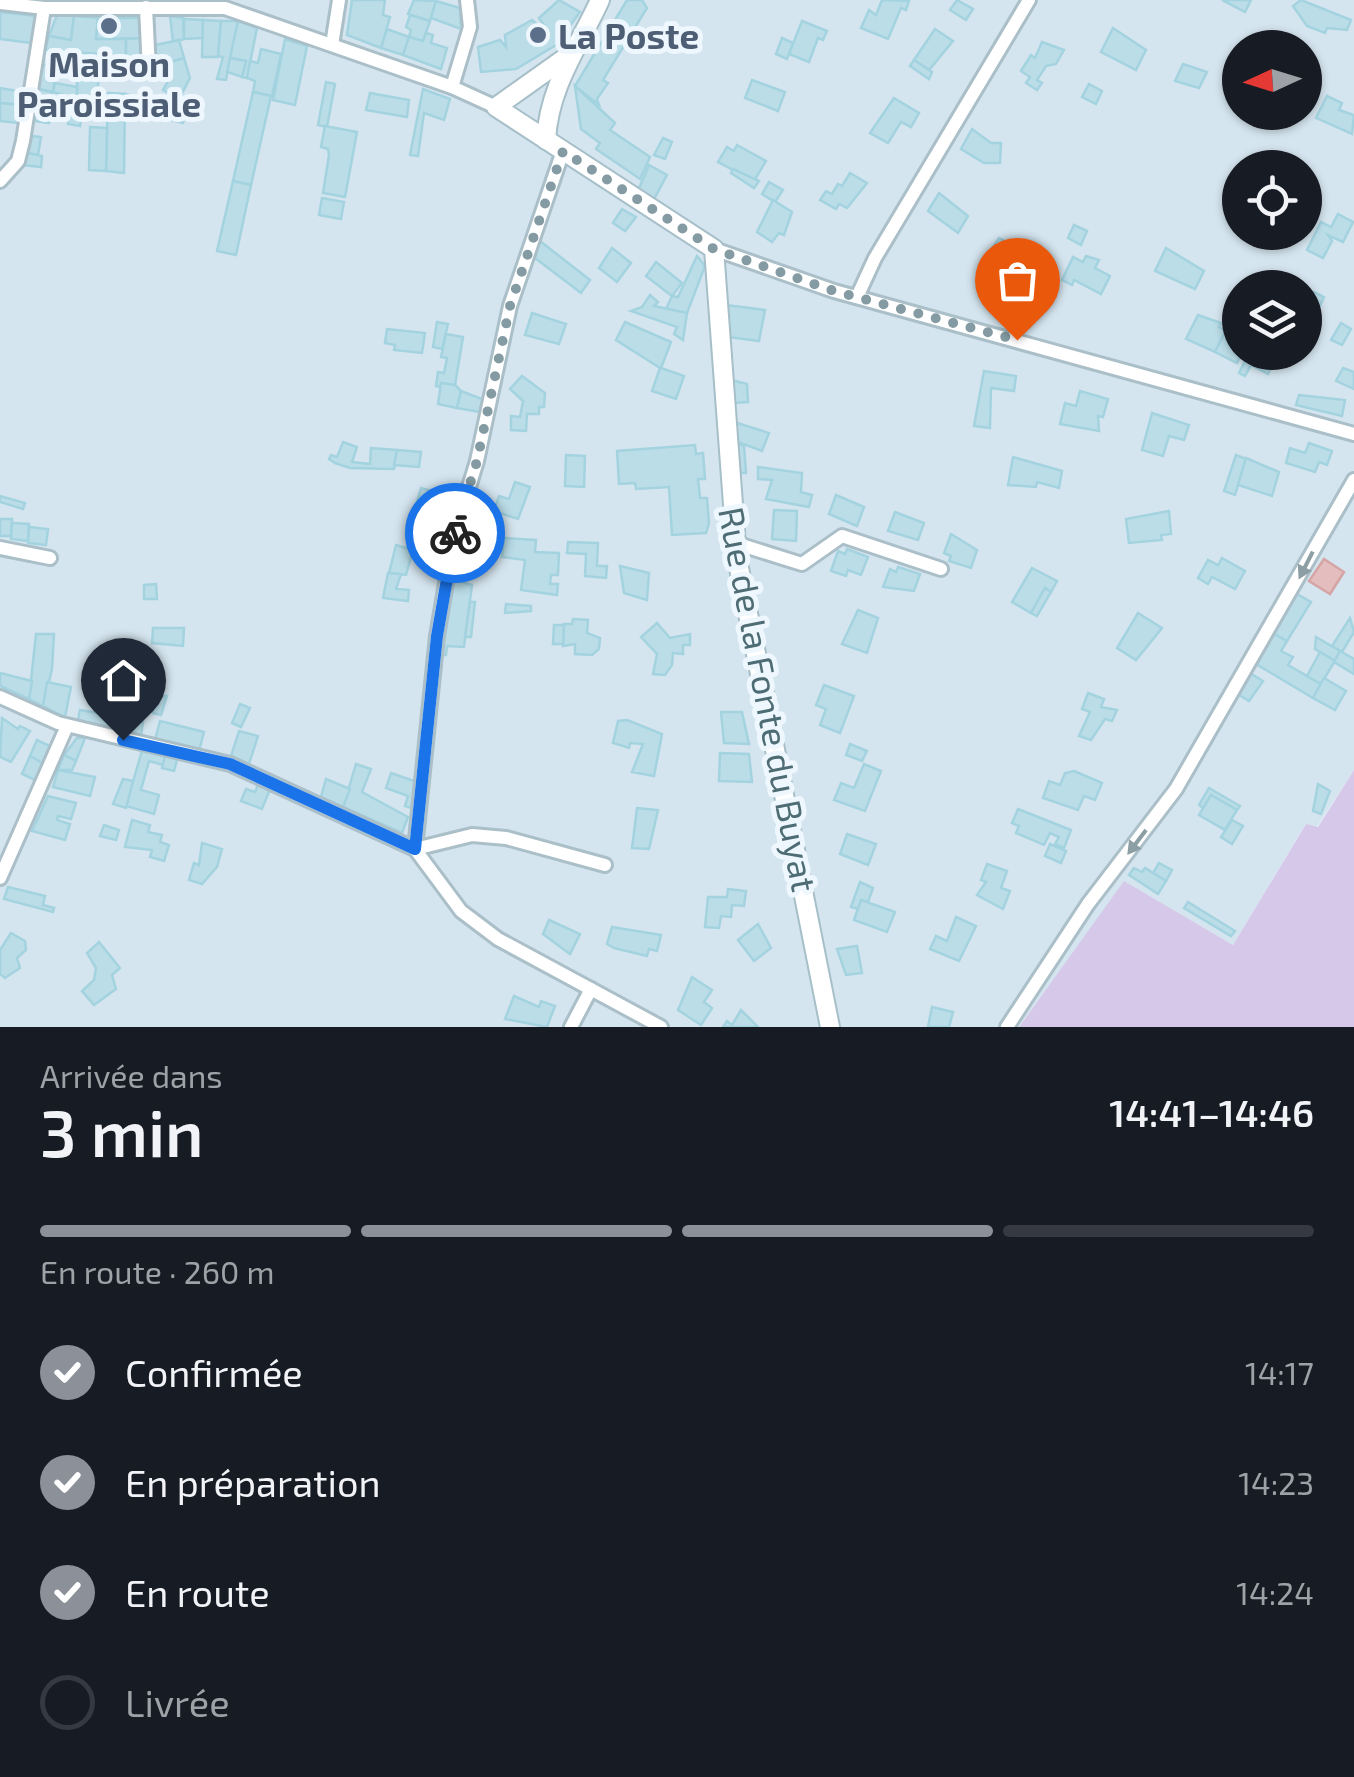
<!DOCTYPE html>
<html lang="fr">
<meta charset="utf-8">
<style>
body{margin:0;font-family:"Exo 2",sans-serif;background:#20242c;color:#f1f3f6;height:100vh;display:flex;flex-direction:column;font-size:38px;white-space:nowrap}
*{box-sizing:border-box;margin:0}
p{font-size:32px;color:#9ea1a6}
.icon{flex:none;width:55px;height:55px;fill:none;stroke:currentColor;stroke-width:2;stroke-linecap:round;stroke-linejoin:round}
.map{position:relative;height:1027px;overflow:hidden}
.drawer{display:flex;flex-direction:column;background:#171b24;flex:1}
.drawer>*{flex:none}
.needle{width:65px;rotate:266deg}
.controls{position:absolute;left:1222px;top:30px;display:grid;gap:20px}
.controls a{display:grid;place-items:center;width:100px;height:100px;border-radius:50%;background:#171b24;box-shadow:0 2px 8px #0004;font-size:50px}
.pin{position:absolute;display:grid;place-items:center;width:85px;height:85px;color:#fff;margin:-102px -42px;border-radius:50% 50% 50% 0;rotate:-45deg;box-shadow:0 0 10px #0007}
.pin .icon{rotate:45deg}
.courier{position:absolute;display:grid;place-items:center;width:100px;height:100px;margin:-50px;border:8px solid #1a73e8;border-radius:50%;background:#fff;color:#222;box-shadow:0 2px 12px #0007}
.overview em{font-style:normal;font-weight:600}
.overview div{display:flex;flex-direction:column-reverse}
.overview{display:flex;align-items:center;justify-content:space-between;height:170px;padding:0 40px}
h1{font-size:65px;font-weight:600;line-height:75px}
.bar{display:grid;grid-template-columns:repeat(4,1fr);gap:15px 10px;align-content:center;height:120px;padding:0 40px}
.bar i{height:12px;border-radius:8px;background:#363941}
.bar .active{background:#8c9099}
.bar p{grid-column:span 4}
ol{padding:0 40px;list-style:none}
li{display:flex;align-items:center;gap:30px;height:110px}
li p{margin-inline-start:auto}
li .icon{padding:10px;border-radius:50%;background:#8c9099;color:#fff;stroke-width:4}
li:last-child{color:#9ea1a6}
li i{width:55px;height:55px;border:5px solid #363941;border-radius:50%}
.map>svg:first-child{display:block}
</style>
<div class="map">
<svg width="1354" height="1027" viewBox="0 0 1354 1027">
<rect width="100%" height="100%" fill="#e9f3fb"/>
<path fill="#d5e5ef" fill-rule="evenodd" d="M0 0H1354V770L1317 827 1305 825 1233 945 1124 882 1019 1027H0ZM1240 48H1305V112H1240ZM1240 168H1305V232H1240ZM1240 288H1305V352H1240Z"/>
<polygon fill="#d6c8e8" points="1354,770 1354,1027 1019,1027 1124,881 1233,945 1306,824 1318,827"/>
<polygon fill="#e4bebf" stroke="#d5a5a5" stroke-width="2.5" points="1324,559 1344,572 1330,594 1309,581"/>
<g fill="#bbdde8" stroke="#a4d3e0" stroke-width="2.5">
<polygon points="352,0 385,0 383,15 390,17 381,48 347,35"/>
<polygon points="414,0 436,1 430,21 408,14"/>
<polygon points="559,0 580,12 556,45 516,69 481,72 478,47 500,40 506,47 505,35 532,20 541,28 544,25 539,18"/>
<polygon points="627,0 642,0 647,8 603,80 608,83 597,99 599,105 575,86"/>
<polygon points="882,0 909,1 906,10 901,8 888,39 861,28 869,10 876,15"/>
<polygon points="957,0 973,9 966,20 950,10"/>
<polygon points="1222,0 1251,0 1245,12"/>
<polygon points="1301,0 1351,20 1347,30 1327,28 1325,33 1307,26 1293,6"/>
<polygon points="436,1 460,8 461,29 431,18"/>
<polygon points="0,12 36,16 32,43 0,39"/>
<polygon points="57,15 74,16 71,40 49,36"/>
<polygon points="410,15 430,21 423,41 409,37 411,30 406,27"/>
<polygon points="74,16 98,18 96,39 126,39 126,56 45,50 49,36 71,40"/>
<polygon points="170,16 183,18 184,39 173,42"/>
<polygon points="98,18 142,18 142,38 96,39"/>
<polygon points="184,19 203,20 203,38 184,39"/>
<polygon points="203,20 221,21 218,57 202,57"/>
<polygon points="221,21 238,21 226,80 217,79 223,57 218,56"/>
<polygon points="238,21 257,28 247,78 242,77 246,61 230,58"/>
<polygon points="802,21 827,31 823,40 818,38 809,62 789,54"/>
<polygon points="1113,28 1146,50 1136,70 1101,52"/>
<polygon points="387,29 409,37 403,55 381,48"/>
<polygon points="935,29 953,41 929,70 914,60"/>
<polygon points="426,33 433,35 431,43 447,48 441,69 403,55 409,37 423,41"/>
<polygon points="142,38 142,66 126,65 126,39"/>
<polygon points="782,38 793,43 787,59 776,54"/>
<polygon points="285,39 307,46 295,105 273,100"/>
<polygon points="179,40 184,58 157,66 151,46"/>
<polygon points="1042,42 1064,50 1056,64 1046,66 1037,80 1042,83 1037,90 1026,83 1030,77 1021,71 1031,55 1035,58"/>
<polygon points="261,49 281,54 272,96 253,92 255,81 247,78 250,61 258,63"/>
<polygon points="45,50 77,53 77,68 42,65"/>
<polygon points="184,58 190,78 179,99 163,90 168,81 157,66"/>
<polygon points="230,58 246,61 242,77 227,72"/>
<polygon points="914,60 932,72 929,79 910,66"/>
<polygon points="1183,64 1207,72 1199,88 1175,81"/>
<polygon points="42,65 56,66 53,92 38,89"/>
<polygon points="77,79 98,80 98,104 77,99"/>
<polygon points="752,80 785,92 778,111 745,98"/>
<polygon points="326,82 335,84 327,127 318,125"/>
<polygon points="55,83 77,87 77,99 53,92"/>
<polygon points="1089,84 1102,91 1096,104 1082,97"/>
<polygon points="575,86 615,123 610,130 650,157 640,179 596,149 600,143 581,129"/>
<polygon points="0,88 23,92 21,105 0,103"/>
<polygon points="38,89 52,92 49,123 34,121"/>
<polygon points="423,89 450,99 444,120 424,113 418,156 410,155"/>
<polygon points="253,92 271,96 251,185 233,181"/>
<polygon points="108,93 125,94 124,173 106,171"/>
<polygon points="370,93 409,100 407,117 366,110"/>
<polygon points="125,94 176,104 172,120 124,112"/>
<polygon points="1327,96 1342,103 1339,110 1354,115 1352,134 1316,118"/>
<polygon points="69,97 85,101 83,109 96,113 96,119 82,114 80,126 68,124"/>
<polygon points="894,98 919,113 911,127 901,122 888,143 870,133"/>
<polygon points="0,103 21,105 18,123 0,121"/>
<polygon points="176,104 187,107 183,123 172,120"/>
<polygon points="325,126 357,132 345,197 323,193 329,155 328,149 321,147"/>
<polygon points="90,127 107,128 106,171 89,170"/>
<polygon points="972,129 991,143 1001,143 1000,163 984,163 961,149"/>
<polygon points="32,136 41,137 38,155 28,153"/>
<polygon points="663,138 672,142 665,159 654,155"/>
<polygon points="737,145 766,161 754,181 718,162 727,147 734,151"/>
<polygon points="28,153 42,156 41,167 22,165"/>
<polygon points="649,165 667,175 653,201 637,193"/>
<polygon points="733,169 759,181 754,188 731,173"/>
<polygon points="850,173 867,183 847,208 839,204 836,209 820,200 826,191 832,194 838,184 842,186"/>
<polygon points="233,181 251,185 236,255 217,251"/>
<polygon points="769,182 783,190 775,202 762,194"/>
<polygon points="939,193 968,216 958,233 928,211"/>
<polygon points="322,198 344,202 341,219 319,215"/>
<polygon points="773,200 792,212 784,235 779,233 772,242 757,232"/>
<polygon points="622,209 636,217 625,231 613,223"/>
<polygon points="1338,214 1353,222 1343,242 1328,235 1332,241 1323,258 1307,250 1321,222 1331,227"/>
<polygon points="1074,225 1087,231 1081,245 1068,238"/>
<polygon points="999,238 1010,244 997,257 989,253"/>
<polygon points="540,241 590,280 581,293 535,258"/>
<polygon points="612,248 631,263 617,282 599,268"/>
<polygon points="1166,248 1204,271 1195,289 1155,271"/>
<polygon points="988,252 1029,279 1019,297 978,270"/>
<polygon points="697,256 705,266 687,313 666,309 672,296 678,297"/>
<polygon points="1086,256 1099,260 1095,268 1110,276 1101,294 1074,280 1072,285 1062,280 1073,257 1083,262"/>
<polygon points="656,262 682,283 672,296 646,276"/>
<polygon points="1314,292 1324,297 1315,316 1305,311 1305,298 1310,300"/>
<polygon points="650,295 658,302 654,306 687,313 683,340 674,334 677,327 631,311 642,307"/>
<polygon points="726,305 765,310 759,341 728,337"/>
<polygon points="532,313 566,324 559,344 525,335"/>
<polygon points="1198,315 1221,323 1219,327 1226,331 1215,352 1186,339"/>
<polygon points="437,322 448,324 442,349 433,347"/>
<polygon points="625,322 671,342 661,368 684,376 676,399 652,391 660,368 616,340"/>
<polygon points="1230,322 1240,327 1232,342 1242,352 1237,363 1215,352"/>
<polygon points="1341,323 1351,329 1342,345 1331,340"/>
<polygon points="387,329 425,333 422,353 394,350 395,345 385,343"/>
<polygon points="446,334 463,337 455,385 441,383 440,387 436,386 438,372 444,373 447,358 441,357"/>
<polygon points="1257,352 1278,354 1268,374 1251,365 1245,376 1239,373 1247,357 1254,359"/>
<polygon points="1343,368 1354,372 1354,389 1336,381"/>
<polygon points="984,371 1016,376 1014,391 991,388 990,428 974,426"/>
<polygon points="522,376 545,393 544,407 539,407 539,414 527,414 526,431 511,430 511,416 520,417 523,401 510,389"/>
<polygon points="731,380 747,384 748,402 733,403"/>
<polygon points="441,383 455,385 461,391 457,408 438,404"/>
<polygon points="461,391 482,399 480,412 457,408"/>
<polygon points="1080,391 1108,399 1103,417 1098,416 1099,431 1060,424 1065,403 1076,406"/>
<polygon points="1299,395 1345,400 1342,416 1296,405"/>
<polygon points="1152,413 1189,425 1184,440 1169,436 1163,456 1142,450"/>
<polygon points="734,422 769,433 762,451 735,441"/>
<polygon points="343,442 357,447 352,462 370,464 371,448 397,450 394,469 350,468 335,463 329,459 331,455 337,457"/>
<polygon points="736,443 744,446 746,473 738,473"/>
<polygon points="1309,443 1332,451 1327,465 1319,462 1315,472 1286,463 1290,448 1305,453"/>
<polygon points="695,445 696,454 703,453 705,479 698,479 700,498 707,498 709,523 706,533 672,535 669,487 636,489 635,483 619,484 617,451"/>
<polygon points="397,450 421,452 419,467 394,465"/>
<polygon points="566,455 585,456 584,487 565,486"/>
<polygon points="1236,455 1246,459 1235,495 1224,491"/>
<polygon points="1013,457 1062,471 1059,488 1037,482 1036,487 1008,485"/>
<polygon points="1246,458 1279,472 1272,496 1238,485"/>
<polygon points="758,467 802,473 801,492 812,495 809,507 766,499 772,480 758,479"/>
<polygon points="515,482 530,487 518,519 494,511 499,496 509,499"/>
<polygon points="421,488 446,495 432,527 411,521"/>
<polygon points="836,495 864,507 857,526 829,514"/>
<polygon points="0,496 25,503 23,509 0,502"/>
<polygon points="774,510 797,511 796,541 772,539"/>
<polygon points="1169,511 1171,534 1161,535 1162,540 1129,543 1126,519"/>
<polygon points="895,512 924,523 918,540 888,531"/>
<polygon points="0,519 12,519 11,536 0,536"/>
<polygon points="12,523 29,524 28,541 11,539"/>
<polygon points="29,527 48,529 46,545 28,543"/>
<polygon points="411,534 425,538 421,552 407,548"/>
<polygon points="951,534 977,550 971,568 949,561 951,556 944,553"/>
<polygon points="504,538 536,540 535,552 559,553 558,575 551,575 550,584 558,584 557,595 521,590 525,560 502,557"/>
<polygon points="568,542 598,543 597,566 607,566 606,578 585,576 586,554 567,553"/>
<polygon points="396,545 413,550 406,575 389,573"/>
<polygon points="847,549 868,557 861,575 848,570 846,576 831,571 838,551 845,554"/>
<polygon points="1222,558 1245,571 1235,589 1212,577 1208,584 1198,578 1208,560 1218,565"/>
<polygon points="620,566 649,573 647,600 624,593"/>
<polygon points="898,567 920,574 914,591 883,587 890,569 896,572"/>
<polygon points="1032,568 1057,581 1051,592 1045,588 1031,613 1012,602"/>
<polygon points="388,573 401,574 396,589 409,590 408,601 383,598"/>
<polygon points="452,579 472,585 464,647 447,646 446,655 441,655"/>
<polygon points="156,584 157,599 144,599 144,585"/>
<polygon points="1045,588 1051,592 1037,616 1031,613"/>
<polygon points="1297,594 1311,602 1287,641 1274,634"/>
<polygon points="470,602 475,602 471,637 465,637"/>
<polygon points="506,604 531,606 531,611 505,613"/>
<polygon points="858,610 878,618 867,653 842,644"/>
<polygon points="1138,613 1162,628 1136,660 1117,648"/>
<polygon points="1350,618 1354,632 1342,652 1332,646"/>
<polygon points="573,619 588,620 587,633 600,638 599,649 592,655 575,654 575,644 563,646 564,624 572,624"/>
<polygon points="657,623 670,638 690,634 690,645 683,645 683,654 673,653 672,665 665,675 653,674 657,654 641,637"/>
<polygon points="554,625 564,625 563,644 553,644"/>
<polygon points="153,628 184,628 183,646 152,643"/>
<polygon points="36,634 54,634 52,669 43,706 29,699"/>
<polygon points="1274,634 1287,641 1281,651 1293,657 1288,665 1321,684 1313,698 1256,664"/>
<polygon points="1316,637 1340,651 1335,661 1315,649"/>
<polygon points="1340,651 1354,659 1354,674 1334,662"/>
<polygon points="1320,652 1335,661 1321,684 1307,676"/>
<polygon points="0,673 32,681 29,699 0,686"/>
<polygon points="1250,673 1263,681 1249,701 1236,693"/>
<polygon points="1324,678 1346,691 1335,710 1313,698"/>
<polygon points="47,682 71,687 65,717 43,706"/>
<polygon points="824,685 854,696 840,733 820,725 826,709 816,705"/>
<polygon points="134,690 147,691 146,706 134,705"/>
<polygon points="1088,693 1104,699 1101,707 1117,710 1112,721 1105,719 1091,740 1079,736 1090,712 1082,709"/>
<polygon points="152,696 167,696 161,715 153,713"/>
<polygon points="240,704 250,708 241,727 232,723"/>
<polygon points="80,710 110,715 107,730 77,724"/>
<polygon points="721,712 742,712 749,744 724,743"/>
<polygon points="110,716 143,722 141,736 107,730"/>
<polygon points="2,718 18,729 20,726 30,731 11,762 0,757"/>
<polygon points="627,720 662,734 654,776 632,772 643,744 630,743 629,748 613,743 618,721"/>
<polygon points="160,721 204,732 199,751 155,740"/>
<polygon points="239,731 258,736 249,764 231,756"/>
<polygon points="77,738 85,738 76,761 64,755"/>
<polygon points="37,740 52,747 44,764 30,756"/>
<polygon points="850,744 867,751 862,761 846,755"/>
<polygon points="143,747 166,753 163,765 149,761 141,790 159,795 154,814 126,806"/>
<polygon points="166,753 178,756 174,771 162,768"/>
<polygon points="720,753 749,754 752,782 719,781"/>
<polygon points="64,755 76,761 72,770 58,770"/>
<polygon points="30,756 44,764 37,781 22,774"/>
<polygon points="356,764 371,769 362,792 408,817 402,833 343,807"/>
<polygon points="864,764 881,771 865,811 834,800 841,783 854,788"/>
<polygon points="58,770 95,777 90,796 53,787"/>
<polygon points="1074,771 1102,783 1095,800 1084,796 1078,810 1043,798 1049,781 1060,785 1065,773"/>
<polygon points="391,773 417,782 411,808 405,806 408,796 386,788"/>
<polygon points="123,779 133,781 126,808 113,804"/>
<polygon points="326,779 350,789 343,807 321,797"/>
<polygon points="259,782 271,787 262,809 241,801 246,789 255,792"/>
<polygon points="1318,784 1330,791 1321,814 1313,811"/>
<polygon points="1209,788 1240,806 1237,810 1211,795 1203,808 1199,805"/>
<polygon points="1211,795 1237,810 1225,830 1199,815"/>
<polygon points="48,796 76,803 71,819 58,816 57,820 70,824 65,840 32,831"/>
<polygon points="637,808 658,810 649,849 632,848"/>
<polygon points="1018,809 1071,830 1064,848 1055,844 1059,837 1050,833 1044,845 1016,833 1019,826 1012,823"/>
<polygon points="132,820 150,825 148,832 162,835 160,842 169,845 164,861 150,857 152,850 125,847"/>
<polygon points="1232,820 1243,826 1232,844 1221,837"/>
<polygon points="104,825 119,830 116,840 100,836"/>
<polygon points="847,834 876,844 868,865 840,854"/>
<polygon points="202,843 222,849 217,867 202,884 189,880 194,863 199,865"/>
<polygon points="1050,844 1066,851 1061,863 1045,856"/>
<polygon points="1159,863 1172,870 1166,881 1153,873"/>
<polygon points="987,864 1007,871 1001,888 1010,891 1003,909 977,895 986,882 981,880"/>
<polygon points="1134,868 1142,872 1145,868 1166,881 1158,894 1129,875"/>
<polygon points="860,882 873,888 868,902 861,900 858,909 851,907"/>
<polygon points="8,887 45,896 43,905 54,908 53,912 4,899"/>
<polygon points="728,889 746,891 744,906 732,905 731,917 721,916 719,928 705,927 708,897 727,897"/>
<polygon points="861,900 895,912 887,932 854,920"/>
<polygon points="1188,902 1235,931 1231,936 1184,908"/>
<polygon points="956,917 976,926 959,961 930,949 936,936 947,941"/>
<polygon points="549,920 580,934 570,954 543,934"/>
<polygon points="758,924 771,948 754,961 738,940"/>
<polygon points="612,927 661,935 657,951 649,949 647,956 614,948 607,944"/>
<polygon points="11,933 25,941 26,950 17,958 20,968 5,978 0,974 0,950"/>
<polygon points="99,942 120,968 112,975 116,989 94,1005 82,991 94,980 96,968 87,953"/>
<polygon points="857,946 862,973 846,975 837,949"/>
<polygon points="692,977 712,990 704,1002 712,1008 701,1025 678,1010"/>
<polygon points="514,996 539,1007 541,1001 555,1006 547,1027 505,1019"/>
<polygon points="932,1007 953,1012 949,1027 928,1027"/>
<polygon points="741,1010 758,1027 723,1027 727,1021 732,1025"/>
</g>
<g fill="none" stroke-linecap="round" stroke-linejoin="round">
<g stroke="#aabfc8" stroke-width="18">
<g id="street">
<polyline points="0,3 44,8 225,8 452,87 496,107"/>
<polyline points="146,7 149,71"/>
<polyline points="332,45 339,0"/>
<polyline points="452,87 470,27 467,0"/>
<polyline points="563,151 510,306 477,461 454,536 437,636 415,849 461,911 498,939 661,1027"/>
<polyline points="0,181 18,161 23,141 44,8"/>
<polyline points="714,249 834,291 1354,434"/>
<polyline points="857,297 875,258 1029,0"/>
<polyline points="735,543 802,564 842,536 941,569"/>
<polyline points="0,548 50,558"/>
<polyline points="0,697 58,723 230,764 415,849 472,835 506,838 605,865"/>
<polyline points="0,878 67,726"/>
<polyline points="571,1027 591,989"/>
<polyline points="1007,1027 1088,904 1176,789 1354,480"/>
</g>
</g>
<g stroke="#a6bfc8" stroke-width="22">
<g id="secondary">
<polyline points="572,53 496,107 714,249 737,558 830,1027"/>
<path d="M546 140C549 86 578 48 600 0"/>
</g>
</g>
<use href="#street" stroke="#fff" stroke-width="12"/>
<use href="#secondary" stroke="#fff" stroke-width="18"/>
</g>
<defs><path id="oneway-solid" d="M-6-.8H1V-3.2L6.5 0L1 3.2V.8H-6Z" transform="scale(2.5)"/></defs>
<g fill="#8c9fa5">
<use href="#oneway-solid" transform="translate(1306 565) rotate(117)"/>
<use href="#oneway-solid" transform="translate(1137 842) rotate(127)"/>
</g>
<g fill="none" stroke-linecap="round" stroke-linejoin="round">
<polyline stroke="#849ba3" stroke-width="10" stroke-dasharray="0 18" points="455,533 477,461 510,306 563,151 714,249 834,291 1017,340"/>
<polyline stroke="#1a73e8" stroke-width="12" points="123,740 230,764 415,849 437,636 455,533"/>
</g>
<g fill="#5c6f8a" stroke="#eff7fe" stroke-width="4">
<circle cx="109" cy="26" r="10"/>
<circle cx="538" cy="35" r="10"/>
</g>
<g text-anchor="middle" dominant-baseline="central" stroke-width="10" stroke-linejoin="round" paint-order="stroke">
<g font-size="35" font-weight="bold" fill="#4e5e75" stroke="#eff7fe" text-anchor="start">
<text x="558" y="35">La Poste</text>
<text x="109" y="63" text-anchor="middle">Maison<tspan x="109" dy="40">Paroissiale</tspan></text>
</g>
<g font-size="35" fill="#4e6c74" stroke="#eff7fe">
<text transform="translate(769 699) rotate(79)">Rue de la Fonte du Buyat</text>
</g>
</g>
</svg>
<div class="controls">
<a><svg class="needle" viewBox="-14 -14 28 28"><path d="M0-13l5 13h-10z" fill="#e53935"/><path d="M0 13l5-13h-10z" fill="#9ea1a6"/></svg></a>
<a><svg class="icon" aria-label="locate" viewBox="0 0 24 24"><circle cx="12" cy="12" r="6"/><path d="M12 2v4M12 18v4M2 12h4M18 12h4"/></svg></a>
<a><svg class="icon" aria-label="layers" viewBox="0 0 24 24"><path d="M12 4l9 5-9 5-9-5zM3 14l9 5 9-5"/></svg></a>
</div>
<div class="pin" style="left:1017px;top:340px;background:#ea580c"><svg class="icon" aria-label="bag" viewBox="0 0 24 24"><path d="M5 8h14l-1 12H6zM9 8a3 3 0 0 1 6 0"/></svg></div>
<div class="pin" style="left:123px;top:740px;background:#1f2937"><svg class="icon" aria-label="home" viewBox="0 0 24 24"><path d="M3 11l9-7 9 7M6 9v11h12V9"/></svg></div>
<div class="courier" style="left:455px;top:533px"><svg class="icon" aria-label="bike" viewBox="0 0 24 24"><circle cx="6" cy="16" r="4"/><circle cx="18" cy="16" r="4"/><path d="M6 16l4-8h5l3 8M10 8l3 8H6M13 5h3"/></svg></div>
</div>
<section class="drawer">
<div class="overview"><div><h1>3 min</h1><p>Arrivée dans</p></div><em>14:41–14:46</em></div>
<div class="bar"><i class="active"></i><i class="active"></i><i class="active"></i><i></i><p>En route · 260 m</p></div>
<ol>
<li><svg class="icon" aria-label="check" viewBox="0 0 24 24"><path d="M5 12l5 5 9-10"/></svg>Confirmée<p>14:17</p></li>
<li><svg class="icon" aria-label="check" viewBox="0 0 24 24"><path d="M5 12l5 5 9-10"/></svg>En préparation<p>14:23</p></li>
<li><svg class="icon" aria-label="check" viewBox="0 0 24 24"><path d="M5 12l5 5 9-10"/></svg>En route<p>14:24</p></li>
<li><i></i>Livrée</li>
</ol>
</section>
